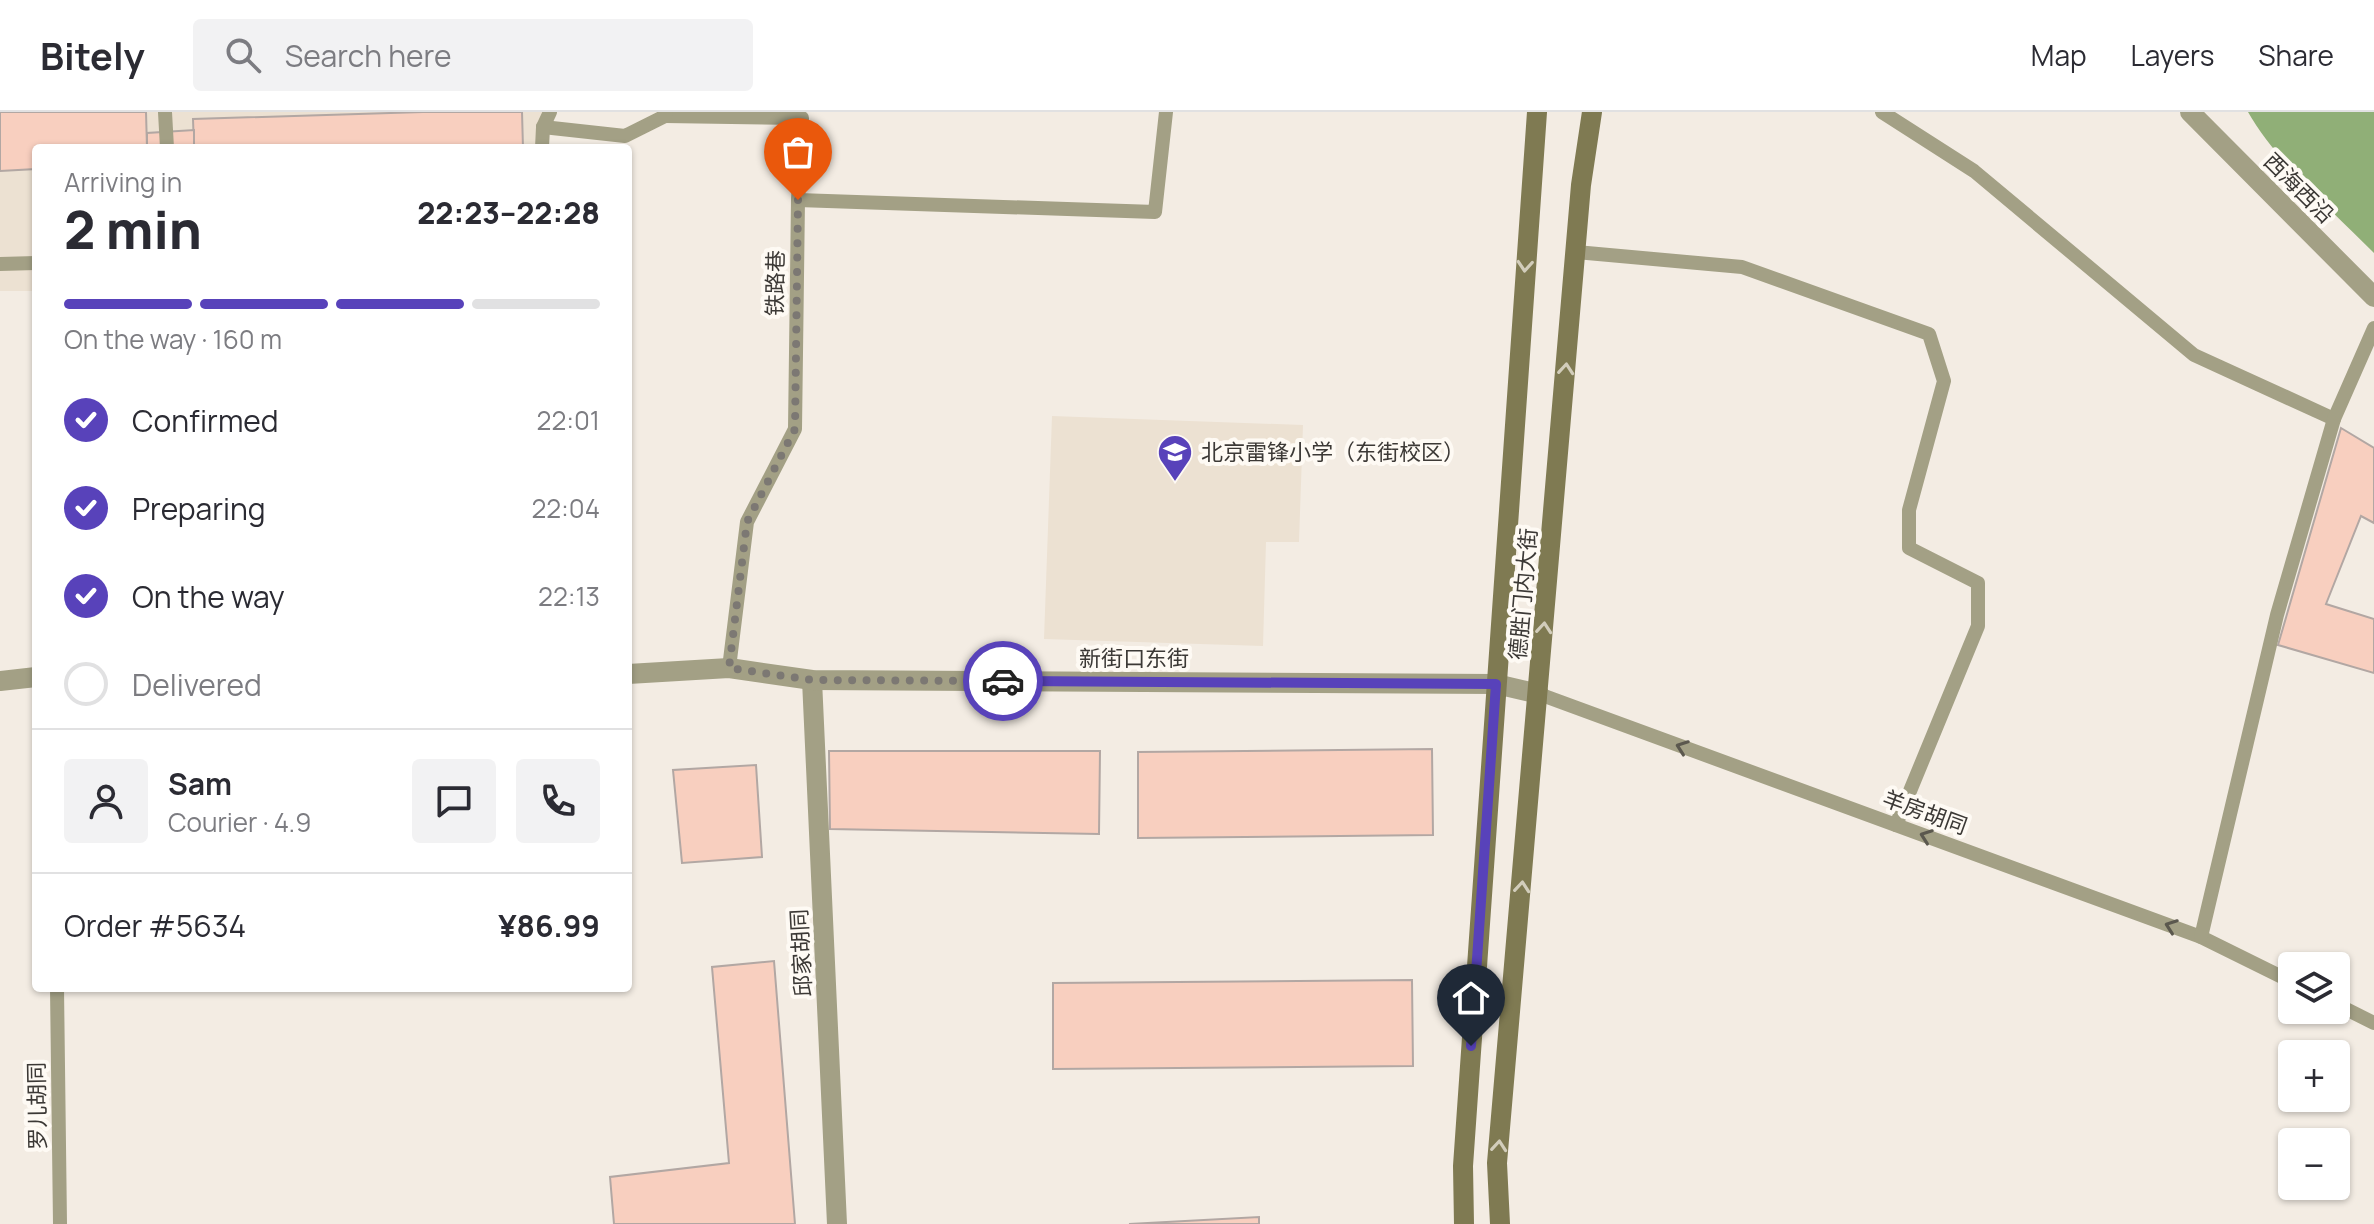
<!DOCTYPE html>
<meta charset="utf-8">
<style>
body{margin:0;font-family:Manrope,"Noto Sans SC",sans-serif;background:#f2f2f3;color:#2b2b33;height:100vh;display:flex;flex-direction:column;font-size:30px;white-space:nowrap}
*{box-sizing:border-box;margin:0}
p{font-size:26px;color:#7c7c81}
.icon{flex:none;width:44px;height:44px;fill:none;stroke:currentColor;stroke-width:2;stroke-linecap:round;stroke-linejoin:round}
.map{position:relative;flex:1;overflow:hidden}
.panel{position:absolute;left:32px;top:32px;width:600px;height:848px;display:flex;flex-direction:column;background:#fff;border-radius:8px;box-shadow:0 2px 6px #0004}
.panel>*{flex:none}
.controls{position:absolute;left:2278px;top:840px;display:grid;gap:16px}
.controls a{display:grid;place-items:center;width:72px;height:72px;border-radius:8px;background:#fff;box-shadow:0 2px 6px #0004;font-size:40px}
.pin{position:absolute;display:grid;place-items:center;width:68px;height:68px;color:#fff;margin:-82px -34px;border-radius:50% 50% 50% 0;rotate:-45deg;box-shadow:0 0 8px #0007}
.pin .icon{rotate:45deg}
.courier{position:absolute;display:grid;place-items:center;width:80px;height:80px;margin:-40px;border:6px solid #5842ba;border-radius:50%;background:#fff;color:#222;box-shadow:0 2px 10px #0007}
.overview em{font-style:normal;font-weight:800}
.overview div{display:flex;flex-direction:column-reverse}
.overview{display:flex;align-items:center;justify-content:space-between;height:136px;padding:0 32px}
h1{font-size:52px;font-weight:800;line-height:60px}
.bar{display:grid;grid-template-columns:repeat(4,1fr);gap:12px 8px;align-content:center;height:96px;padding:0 32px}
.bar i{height:10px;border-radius:6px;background:#e1e1e2}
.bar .active{background:#5842ba}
.bar p{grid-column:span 4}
.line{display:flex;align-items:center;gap:20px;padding:0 32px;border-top:2px solid #e1e1e2}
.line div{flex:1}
.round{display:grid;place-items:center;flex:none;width:84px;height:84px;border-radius:8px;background:#f2f2f3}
ol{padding:0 32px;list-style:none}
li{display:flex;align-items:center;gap:24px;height:88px}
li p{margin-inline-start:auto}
li .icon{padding:8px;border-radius:50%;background:#5842ba;color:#fff;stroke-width:4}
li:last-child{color:#7c7c81}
li i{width:44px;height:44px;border:4px solid #e1e1e2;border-radius:50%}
header{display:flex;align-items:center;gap:48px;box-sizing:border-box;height:112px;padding:0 40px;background:#fff;border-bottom:2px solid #e1e1e2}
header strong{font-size:38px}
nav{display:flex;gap:44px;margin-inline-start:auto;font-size:28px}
.search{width:560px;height:72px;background:#f2f2f3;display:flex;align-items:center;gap:20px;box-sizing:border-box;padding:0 28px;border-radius:8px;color:#7c7c81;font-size:30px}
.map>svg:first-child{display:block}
</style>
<header>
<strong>Bitely</strong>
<div class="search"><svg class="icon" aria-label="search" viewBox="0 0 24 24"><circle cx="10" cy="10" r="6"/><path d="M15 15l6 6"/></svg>Search here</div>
<nav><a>Map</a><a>Layers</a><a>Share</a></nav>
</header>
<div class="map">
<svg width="2374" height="1112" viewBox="0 0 2374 1112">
<rect width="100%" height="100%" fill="#f3ece3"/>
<g fill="#ece1d2">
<polygon points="0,0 547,0 544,36 36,36 36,179 0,179"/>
<polygon points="1052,304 1303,313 1299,430 1266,430 1263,534 1044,527"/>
</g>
<path fill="#90af77" d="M2248 0H2374V141C2334 101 2275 48 2248 0Z"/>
<g fill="#f8cfbf" stroke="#b2a7a3" stroke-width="2">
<polygon points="0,0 146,0 147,36 36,36 36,57 0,59"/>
<polygon points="423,0 522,0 523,36 194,36 193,7"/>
<polygon points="194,18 194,36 147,36 147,21"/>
<polygon points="2341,316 2374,336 2374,411 2361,404 2326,492 2374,507 2374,561 2278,533"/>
<polygon points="1432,637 1433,723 1138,726 1138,640"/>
<polygon points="829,639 1100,639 1099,722 830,717"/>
<polygon points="756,653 762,745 682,751 673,658"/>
<polygon points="774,849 795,1112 614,1112 610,1065 729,1051 712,855"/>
<polygon points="1412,868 1413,954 1053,957 1053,871"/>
<polygon points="1259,1105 1259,1112 1129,1112"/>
</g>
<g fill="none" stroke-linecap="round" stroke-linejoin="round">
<g stroke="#a3a085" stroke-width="14">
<polyline points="165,0 167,36"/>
<polyline points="1882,0 1974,59 2194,243 2334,307"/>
<polyline points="665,4 802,6 798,88"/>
<polyline points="543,15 625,24 665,4 666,0"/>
<polyline points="542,36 543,15 550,0"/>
<polyline points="1576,140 1742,155 1929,222 1944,269 1909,398 1909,436 1978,471 1978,514 1896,713"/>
<polyline points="0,152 36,151"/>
<polyline points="729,556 747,410 795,317 798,88 1155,100 1166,0"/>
<polyline points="1539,582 2201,825 2292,870"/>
<polyline points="2201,825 2277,503 2334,307 2374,216"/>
<polyline points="57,876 60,1112"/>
<polyline points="2336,892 2374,911"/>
</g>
<g stroke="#a3a085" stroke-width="20">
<polyline points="2190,0 2374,185"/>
<polyline points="812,568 837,1112"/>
</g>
<g stroke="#a3a085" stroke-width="20">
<polyline points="628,562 729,556 812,568 1496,572 1539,582"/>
<polyline points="0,569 36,565"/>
</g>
<g stroke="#7f7a52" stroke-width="20">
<polyline points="1464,1112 1463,1054 1537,0"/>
<polyline points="1500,1112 1497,1051 1581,73 1592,0"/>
</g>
</g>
<defs><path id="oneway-chevron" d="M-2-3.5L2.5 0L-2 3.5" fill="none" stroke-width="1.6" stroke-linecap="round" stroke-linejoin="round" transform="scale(2)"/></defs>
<g stroke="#d2cdbb">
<use href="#oneway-chevron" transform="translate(1525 154) rotate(94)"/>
<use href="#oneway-chevron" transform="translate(1566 257) rotate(-85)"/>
<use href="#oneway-chevron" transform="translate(1544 516) rotate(-85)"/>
<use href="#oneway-chevron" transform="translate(1522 775) rotate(-85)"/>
<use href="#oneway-chevron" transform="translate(1499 1034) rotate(-85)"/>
</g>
<g stroke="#5b584e">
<use href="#oneway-chevron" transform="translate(1682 635) rotate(-160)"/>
<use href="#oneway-chevron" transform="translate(1926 724) rotate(-160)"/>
<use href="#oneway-chevron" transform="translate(2171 814) rotate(-160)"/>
</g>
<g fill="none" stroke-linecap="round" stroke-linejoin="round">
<polyline stroke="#7c7873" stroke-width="8" stroke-dasharray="0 14.4" points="798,88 795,317 747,410 729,556 812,568 1003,569"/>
<polyline stroke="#5842ba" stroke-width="10" points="1003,569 1496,572 1471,934"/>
</g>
<defs>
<g id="school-pin" transform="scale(1.8)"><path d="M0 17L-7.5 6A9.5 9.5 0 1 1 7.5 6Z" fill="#5842ba" stroke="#fefaf4"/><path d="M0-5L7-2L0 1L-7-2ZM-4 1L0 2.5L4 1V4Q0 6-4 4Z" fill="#fff"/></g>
</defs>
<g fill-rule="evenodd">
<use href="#school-pin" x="1175" y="340"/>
</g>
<g text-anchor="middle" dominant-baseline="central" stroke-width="8" stroke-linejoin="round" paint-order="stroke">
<g font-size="22" fill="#3c3936" stroke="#fefaf4">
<text transform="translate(2299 76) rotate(45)">西海西沿</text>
<text transform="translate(775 171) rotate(-89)">铁路巷</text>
<text transform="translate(1523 482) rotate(-85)">德胜门内大街</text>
<text x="1134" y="546">新街口东街</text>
<text transform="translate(1925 700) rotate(20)">羊房胡同</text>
<text transform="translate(801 841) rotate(-93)">邱家胡同</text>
<text transform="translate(37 994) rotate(-91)">罗儿胡同</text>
</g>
<g font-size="22" fill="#3c3936" stroke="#fefaf4" text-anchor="start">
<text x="1201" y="340">北京雷锋小学（东街校区）</text>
</g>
</g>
</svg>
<div class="controls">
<a><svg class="icon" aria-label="layers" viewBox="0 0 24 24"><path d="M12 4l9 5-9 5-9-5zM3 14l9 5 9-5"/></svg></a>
<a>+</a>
<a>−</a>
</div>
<div class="pin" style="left:798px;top:88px;background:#ea580c"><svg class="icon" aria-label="bag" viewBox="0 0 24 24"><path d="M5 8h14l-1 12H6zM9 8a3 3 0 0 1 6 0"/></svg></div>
<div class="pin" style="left:1471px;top:934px;background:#1f2937"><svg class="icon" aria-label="home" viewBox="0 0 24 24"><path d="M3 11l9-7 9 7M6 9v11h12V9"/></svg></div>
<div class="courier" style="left:1003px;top:569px"><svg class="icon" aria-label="car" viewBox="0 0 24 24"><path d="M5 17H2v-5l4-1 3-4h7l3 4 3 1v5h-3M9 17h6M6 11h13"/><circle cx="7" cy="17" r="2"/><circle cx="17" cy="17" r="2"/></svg></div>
<section class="panel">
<div class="overview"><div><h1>2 min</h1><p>Arriving in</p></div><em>22:23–22:28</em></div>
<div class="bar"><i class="active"></i><i class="active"></i><i class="active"></i><i></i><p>On the way · 160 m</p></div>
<ol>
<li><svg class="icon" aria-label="check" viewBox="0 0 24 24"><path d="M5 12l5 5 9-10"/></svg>Confirmed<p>22:01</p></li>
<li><svg class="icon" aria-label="check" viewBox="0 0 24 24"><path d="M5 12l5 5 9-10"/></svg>Preparing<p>22:04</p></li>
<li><svg class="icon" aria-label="check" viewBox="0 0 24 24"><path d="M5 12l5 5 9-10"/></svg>On the way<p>22:13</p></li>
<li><i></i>Delivered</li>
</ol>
<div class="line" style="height:144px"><a class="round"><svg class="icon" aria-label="person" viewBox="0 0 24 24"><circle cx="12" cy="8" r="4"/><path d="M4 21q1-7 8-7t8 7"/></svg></a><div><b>Sam</b><p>Courier · 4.9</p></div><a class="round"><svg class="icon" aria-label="chat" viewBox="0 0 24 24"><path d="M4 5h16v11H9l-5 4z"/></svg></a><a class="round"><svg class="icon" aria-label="phone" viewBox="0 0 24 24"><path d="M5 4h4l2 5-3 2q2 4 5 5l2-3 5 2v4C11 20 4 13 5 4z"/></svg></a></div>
<div class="line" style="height:104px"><div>Order #5634</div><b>¥86.99</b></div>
</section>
</div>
